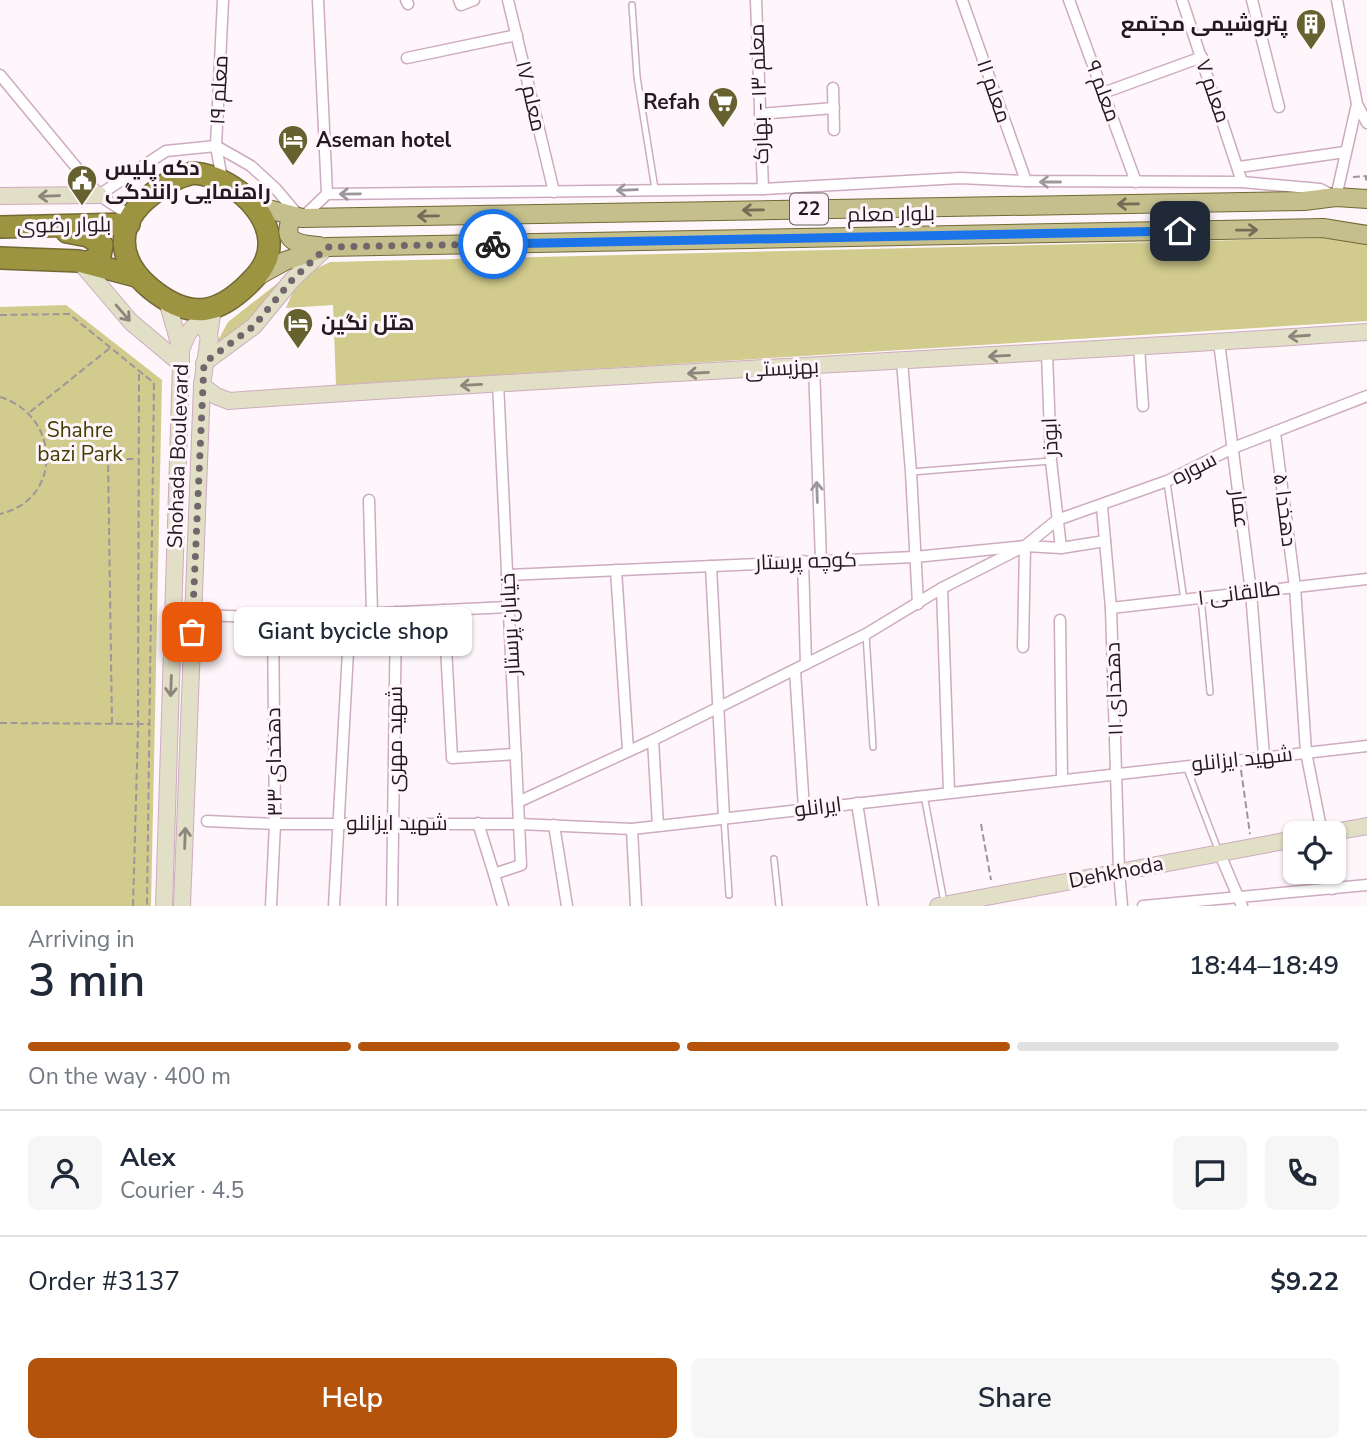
<!DOCTYPE html>
<meta charset="utf-8">
<style>
body{margin:0;font-family:"Nunito Sans",Cairo,sans-serif;background:#f6f6f7;color:#1f2937;height:100vh;display:flex;flex-direction:column;font-size:26px;white-space:nowrap}
*{box-sizing:border-box;margin:0}
p{font-size:23px;color:#747a83}
.icon{flex:none;width:38px;height:38px;fill:none;stroke:currentColor;stroke-width:2;stroke-linecap:round;stroke-linejoin:round}
.map{position:relative;height:906px;overflow:hidden}
.side{display:flex;flex-direction:column;background:#fff;flex:1}
.side>*{flex:none}
.tools{position:absolute;left:1283px;top:821px;display:grid;gap:14px}
.tools a{display:grid;place-items:center;width:63px;height:63px;border-radius:10px;background:#fff;box-shadow:0 2px 5px #0004;font-size:35px}
.pin{position:absolute;display:grid;place-items:center;width:60px;height:60px;color:#fff;margin:-30px;border-radius:14px;box-shadow:0 4px 10px #0006}
.courier{position:absolute;display:grid;place-items:center;width:70px;height:70px;margin:-35px;border:5px solid #1a73e8;border-radius:50%;background:#fff;color:#222;box-shadow:0 2px 9px #0007}
.bubble{position:absolute;height:49px;border-radius:10px;background:#fff;box-shadow:0 2px 5px #0004;font-size:23px;font-weight:600;line-height:49px;text-align:center}
.headline em{font-style:normal;font-weight:600}
.headline div{display:flex;flex-direction:column-reverse}
.headline{display:flex;align-items:center;justify-content:space-between;height:119px;padding:0 28px}
h1{font-size:46px;font-weight:600;line-height:52px}
.bar{display:grid;grid-template-columns:repeat(4,1fr);gap:10px 7px;align-content:center;height:84px;padding:0 28px}
.bar i{height:9px;border-radius:5px;background:#e0e1e3}
.bar .selected{background:#b45309}
.bar p{grid-column:span 4}
.line{display:flex;align-items:center;gap:18px;padding:0 28px;border-top:2px solid #e0e1e3}
.line div{flex:1}
.round{display:grid;place-items:center;flex:none;width:74px;height:74px;border-radius:10px;background:#f6f6f7}
.cta{display:flex;gap:14px;margin-top:auto;padding:14px 28px}
.cta a{flex:1;height:80px;border-radius:10px;background:#b45309;color:#fff;font-size:28px;font-weight:600;line-height:80px;text-align:center}
.cta a+a{background:#f6f6f7;color:#1f2937}
.map>svg:first-child{display:block}
</style>
<div class="map">
<svg width="1367" height="906" viewBox="0 0 1367 906">
<rect width="100%" height="100%" fill="#fef6fa"/>
<g fill="#d1cb8d">
<path d="M1325 238 1367 242V321L336 385 333 305 286 308C297 281 303 274 330 262Z"/>
<polygon points="288,275 259,314 215,346 228,322"/>
<polygon points="66,305 162,380 151,906 0,906 0,307"/>
</g>
<g fill="none" stroke-linecap="round" stroke-linejoin="round">
<g stroke="#ceabc0" stroke-width="8">
<g id="lane">
<polyline points="632,5 637,77 655,189"/>
<polyline points="911,472 1051,461"/>
<polyline points="1167,482 1184,600"/>
<polyline points="1201,598 1210,692"/>
<polyline points="866,634 873,747"/>
<polyline points="1186,766 1219,852"/>
<polyline points="924,795 944,902"/>
<polyline points="724,818 729,895"/>
<polyline points="774,859 779,906"/>
</g>
</g>
<g stroke="#ceabc0" stroke-width="13">
<g id="street">
<polyline points="318,0 327,194"/>
<polyline points="406,0 408,4"/>
<polyline points="459,0 461,5 474,0"/>
<polyline points="508,0 554,192"/>
<polyline points="756,0 763,189"/>
<polyline points="962,0 1026,181"/>
<polyline points="1069,0 1136,182"/>
<polyline points="1182,0 1242,182"/>
<polyline points="1252,0 1279,107"/>
<polyline points="1337,0 1357,104 1367,123"/>
<polyline points="407,58 517,35"/>
<polyline points="0,75 99,195 132,217"/>
<polyline points="833,88 834,130"/>
<polyline points="1103,93 1202,57"/>
<polyline points="760,114 834,108"/>
<polyline points="1239,167 1345,152"/>
<polyline points="222,179 216,146 223,0"/>
<polyline points="99,195 166,151 216,146 251,166 276,189 298,215"/>
<polyline points="303,217 327,194 763,189 960,178 1026,181 1242,182 1320,189 1336,197 1357,104"/>
<polyline points="1219,342 1251,592 1264,756"/>
<polyline points="1139,347 1143,406"/>
<polyline points="1047,353 1051,461 1061,548"/>
<polyline points="902,361 911,472 918,604"/>
<polyline points="814,366 821,560"/>
<polyline points="498,383 521,865 494,874 503,906"/>
<polyline points="1275,433 1295,587 1306,752 1322,833"/>
<polyline points="369,500 372,614"/>
<polyline points="1102,507 1111,608 1119,871 1122,906"/>
<polyline points="803,561 806,664"/>
<polyline points="711,566 724,818"/>
<polyline points="616,570 628,750"/>
<polyline points="507,575 915,557 1025,546 1061,548 1105,541"/>
<polyline points="942,588 949,792"/>
<polyline points="1111,608 1367,579"/>
<polyline points="444,610 452,758 516,754"/>
<polyline points="205,615 273,618 509,607"/>
<polyline points="1060,620 1062,779"/>
<polyline points="1023,647 1025,546"/>
<polyline points="795,670 804,809"/>
<polyline points="653,740 658,826"/>
<polyline points="518,802 653,740 866,634 942,588 1025,546 1057,520 1167,481 1233,448 1367,396"/>
<polyline points="857,803 873,906"/>
<polyline points="207,821 275,824 519,824 632,829 1367,746"/>
<polyline points="478,823 494,874"/>
<polyline points="554,825 567,906"/>
<polyline points="632,829 636,906"/>
<polyline points="1219,852 1242,906"/>
<polyline points="1329,872 1332,889"/>
<polyline points="271,906 275,824 273,618"/>
<polyline points="334,906 350,615"/>
<polyline points="392,906 396,612"/>
<polyline points="1143,906 1367,885"/>
</g>
</g>
<g stroke="#ceabc0" stroke-width="18">
<g id="secondary">
<polyline points="0,196 99,195"/>
<polyline points="79,261 131,322 181,364"/>
<path d="M181 350C187 334 197 309 210 339"/>
<polyline points="204,363 254,326 292,280 327,247"/>
<path d="M202 385 216 396 229 401C608 374 988 358 1367 332"/>
<polyline points="1328,833 1367,826"/>
<polyline points="164,906 181,364 181,350 167,301"/>
<polyline points="182,906 202,385 213,308"/>
<polyline points="938,906 1295,839"/>
</g>
</g>
<g stroke="#726935" stroke-width="20">
<g id="primary">
<polyline points="253,205 302,218 1304,201 1336,197 1367,199"/>
<path d="M295 217 291 219C281 244 301 244 319 246"/>
<polyline points="254,278 285,261 327,247 1323,228 1367,235"/>
</g>
</g>
<g stroke="#726935" stroke-width="24">
<g id="highway">
<path d="M193 173C239 176 295 232 256 276 221 315 191 322 150 288 116 259 115 223 151 195 165 184 176 177 193 173Z"/>
<polyline points="0,227 129,224"/>
<polyline points="67,232 88,236 102,245 100,256 87,263"/>
<polyline points="0,258 79,261 136,276"/>
</g>
</g>
<g stroke="#9f959b" stroke-width="2" stroke-dasharray="7 3.5" stroke-linecap="butt">
<polyline points="1353,177 1366,176 1366,183"/>
<polyline points="0,315 69,314 154,383 147,906"/>
<path d="M0 397C60 415 64 499 0 514"/>
<polyline points="30,412 110,348"/>
<polyline points="0,723 149,724"/>
<polyline points="112,724 108,459 137,459"/>
<polyline points="1241,770 1250,834"/>
<polyline points="981,824 991,880"/>
<polyline points="133,906 138,728 139,372"/>
</g>
<use href="#lane" stroke="#fff" stroke-width="5"/>
<use href="#street" stroke="#fff" stroke-width="10"/>
<use href="#secondary" stroke="#e1dfc6" stroke-width="16"/>
<use href="#primary" stroke="#c4bf8d" stroke-width="18"/>
<use href="#highway" stroke="#9c9441" stroke-width="21"/>
</g>
<defs><path id="oneway-shaft" d="M-6 0H5M1.5-3L5.5 0L1.5 3" fill="none" stroke-width="1.6" stroke-linecap="round" stroke-linejoin="round" transform="scale(1.75)"/></defs>
<g stroke="#9d979b">
<use href="#oneway-shaft" transform="translate(1050 182) rotate(-180)"/>
<use href="#oneway-shaft" transform="translate(627 190) rotate(178)"/>
<use href="#oneway-shaft" transform="translate(350 194) rotate(179)"/>
<use href="#oneway-shaft" transform="translate(817 492) rotate(-92)"/>
</g>
<g stroke="#8c857b">
<use href="#oneway-shaft" transform="translate(49 196) rotate(178)"/>
<use href="#oneway-shaft" transform="translate(123 313) rotate(49)"/>
<use href="#oneway-shaft" transform="translate(1299 336) rotate(176)"/>
<use href="#oneway-shaft" transform="translate(999 356) rotate(177)"/>
<use href="#oneway-shaft" transform="translate(698 373) rotate(177)"/>
<use href="#oneway-shaft" transform="translate(471 385) rotate(177)"/>
<use href="#oneway-shaft" transform="translate(171 686) rotate(92)"/>
<use href="#oneway-shaft" transform="translate(185 838) rotate(-88)"/>
</g>
<g stroke="#746c56">
<use href="#oneway-shaft" transform="translate(1128 204) rotate(179)"/>
<use href="#oneway-shaft" transform="translate(753 210) rotate(179)"/>
<use href="#oneway-shaft" transform="translate(428 216) rotate(179)"/>
<use href="#oneway-shaft" transform="translate(1247 230) rotate(-1)"/>
</g>
<g fill="none" stroke-linecap="round" stroke-linejoin="round">
<polyline stroke="#71666c" stroke-width="7" stroke-dasharray="0 12.6" points="192,632 204,363 254,326 292,280 327,247 493,244"/>
<polyline stroke="#1a73e8" stroke-width="9" points="493,244 1180,231"/>
</g>
<defs>
<g id="building-pin" transform="scale(1.575)"><path d="M0 17L-7.5 6A9.5 9.5 0 1 1 7.5 6Z" fill="#66612e" stroke="#fef6fa"/><path d="M-4-6H4V6H1V3H-1V6H-4ZM-2.5-4.3h1.7v1.8h-1.7ZM.8-4.3h1.7v1.8H.8ZM-2.5-1h1.7V.8h-1.7ZM.8-1h1.7V.8H.8Z" fill="#fff"/></g>
<g id="supermarket-pin" transform="scale(1.575)"><path d="M0 17L-7.5 6A9.5 9.5 0 1 1 7.5 6Z" fill="#66612e" stroke="#fef6fa"/><path d="M-6-5.5h2.5l.6 2H6L4.5 2H-2.5L-4.4-4H-6ZM-1.5 3.2a1.3 1.3 0 1 0 .1 0ZM3 3.2a1.3 1.3 0 1 0 .1 0Z" fill="#fff"/></g>
<g id="hotel-pin" transform="scale(1.575)"><path d="M0 17L-7.5 6A9.5 9.5 0 1 1 7.5 6Z" fill="#66612e" stroke="#fef6fa"/><path d="M-6-4.5h1.5V1H6V5H4.5V3h-9V5H-6ZM-4 0a1.8 1.8 0 1 1 3.6 0ZM.5 0V-2.5h3Q6-2.5 6 0Z" fill="#fff"/></g>
<g id="civic-pin" transform="scale(1.575)"><path d="M0 17L-7.5 6A9.5 9.5 0 1 1 7.5 6Z" fill="#66612e" stroke="#fef6fa"/><path d="M-.6-6.5H3V-4.5H.6V-3L4-1V1h2V6H-6V1h2V-1L-.6-3ZM-1.2 2.5V6h2.4V2.5Z" fill="#fff"/></g>
</defs>
<g fill-rule="evenodd">
<use href="#building-pin" x="1311" y="24"/>
<use href="#supermarket-pin" x="723" y="102"/>
<use href="#hotel-pin" x="293" y="140"/>
<use href="#civic-pin" x="82" y="180"/>
<use href="#hotel-pin" x="298" y="323"/>
</g>
<g text-anchor="middle" dominant-baseline="central" stroke-width="6" stroke-linejoin="round" paint-order="stroke">
<rect fill="#fef6fa" stroke="#665b61" stroke-width="2" x="790" y="193.5" width="38" height="31" rx="5"/>
<g font-size="19" font-weight="bold" fill="#251820">
<text x="809" y="209">22</text>
</g>
<g font-size="21" font-weight="bold" fill="#251820" stroke="#fef6fa" text-anchor="start">
<text x="1288" y="24" text-anchor="end">پتروشیمی مجتمع</text>
<text x="700" y="102" text-anchor="end">Refah</text>
<text x="316" y="140">Aseman hotel</text>
<text x="105" y="168">دکه پلیس<tspan x="105" dy="24">راهنمایی رانندگی</tspan></text>
<text x="321" y="323">هتل نگین</text>
</g>
<g font-size="21" fill="#251820" stroke="#fef6fa">
<text transform="translate(219 90) rotate(-87)">معلم ۱۹</text>
<text transform="translate(994 91) rotate(71)">معلم ۱۱</text>
<text transform="translate(1103 91) rotate(70)">معلم ۹</text>
<text transform="translate(1213 91) rotate(71)">معلم ۷</text>
<text transform="translate(759 94) rotate(-92)">معلم ۱۳ - بهارک</text>
<text transform="translate(531 96) rotate(77)">معلم ۱۷</text>
<text transform="translate(891 214) rotate(-1)">بلوار معلم</text>
<text transform="translate(64 225) rotate(-1)">بلوار رضوی</text>
<text transform="translate(782 368) rotate(-3)">بهزیستی</text>
<text transform="translate(1050 437) rotate(-92)">ابوذر</text>
<text transform="translate(178 456) rotate(-88)">Shohada Boulevard</text>
<text transform="translate(1194 468) rotate(-27)">سوره</text>
<text transform="translate(1240 509) rotate(83)">عمار</text>
<text transform="translate(1285 510) rotate(83)">دهخدا ۵</text>
<text transform="translate(806 561) rotate(-2)">کوچه پرستار</text>
<text transform="translate(1239 593) rotate(-7)">طالقانی ۱</text>
<text transform="translate(510 624) rotate(-93)">خیابان پرستار</text>
<text transform="translate(1114 689) rotate(-92)">دهخدای ۱۱</text>
<text transform="translate(395 739) rotate(-90)">شهید مهری</text>
<text transform="translate(1242 759) rotate(-6)">شهید ایزانلو</text>
<text transform="translate(274 762) rotate(-91)">دهخدای ۳۳</text>
<text transform="translate(818 807) rotate(-7)">ایرانلو</text>
<text x="397" y="823">شهید ایزانلو</text>
<text transform="translate(1116 872) rotate(-11)">Dehkhoda</text>
</g>
<g font-size="21" fill="#423c00" stroke="#fef6fa">
<text x="80" y="430">Shahre<tspan x="80" dy="24">bazi Park</tspan></text>
</g>
</g>
</svg>
<div class="tools">
<a><svg class="icon" aria-label="locate" viewBox="0 0 24 24"><circle cx="12" cy="12" r="6"/><path d="M12 2v4M12 18v4M2 12h4M18 12h4"/></svg></a>
</div>
<div class="pin" style="left:192px;top:632px;background:#ea580c"><svg class="icon" aria-label="bag" viewBox="0 0 24 24"><path d="M5 8h14l-1 12H6zM9 8a3 3 0 0 1 6 0"/></svg></div>
<div class="pin" style="left:1180px;top:231px;background:#1f2937"><svg class="icon" aria-label="home" viewBox="0 0 24 24"><path d="M3 11l9-7 9 7M6 9v11h12V9"/></svg></div>
<div class="courier" style="left:493px;top:244px"><svg class="icon" aria-label="bike" viewBox="0 0 24 24"><circle cx="6" cy="16" r="4"/><circle cx="18" cy="16" r="4"/><path d="M6 16l4-8h5l3 8M10 8l3 8H6M13 5h3"/></svg></div>
<div class="bubble" style="left:234px;top:607px;width:238px">Giant bycicle shop</div>
</div>
<section class="side">
<div class="headline"><div><h1>3 min</h1><p>Arriving in</p></div><em>18:44–18:49</em></div>
<div class="bar"><i class="selected"></i><i class="selected"></i><i class="selected"></i><i></i><p>On the way · 400 m</p></div>
<div class="line" style="height:126px"><a class="round"><svg class="icon" aria-label="person" viewBox="0 0 24 24"><circle cx="12" cy="8" r="4"/><path d="M4 21q1-7 8-7t8 7"/></svg></a><div><b>Alex</b><p>Courier · 4.5</p></div><a class="round"><svg class="icon" aria-label="chat" viewBox="0 0 24 24"><path d="M4 5h16v11H9l-5 4z"/></svg></a><a class="round"><svg class="icon" aria-label="phone" viewBox="0 0 24 24"><path d="M5 4h4l2 5-3 2q2 4 5 5l2-3 5 2v4C11 20 4 13 5 4z"/></svg></a></div>
<div class="line" style="height:91px"><div>Order #3137</div><b>$9.22</b></div>
<div class="cta"><a>Help</a><a>Share</a></div>
</section>
